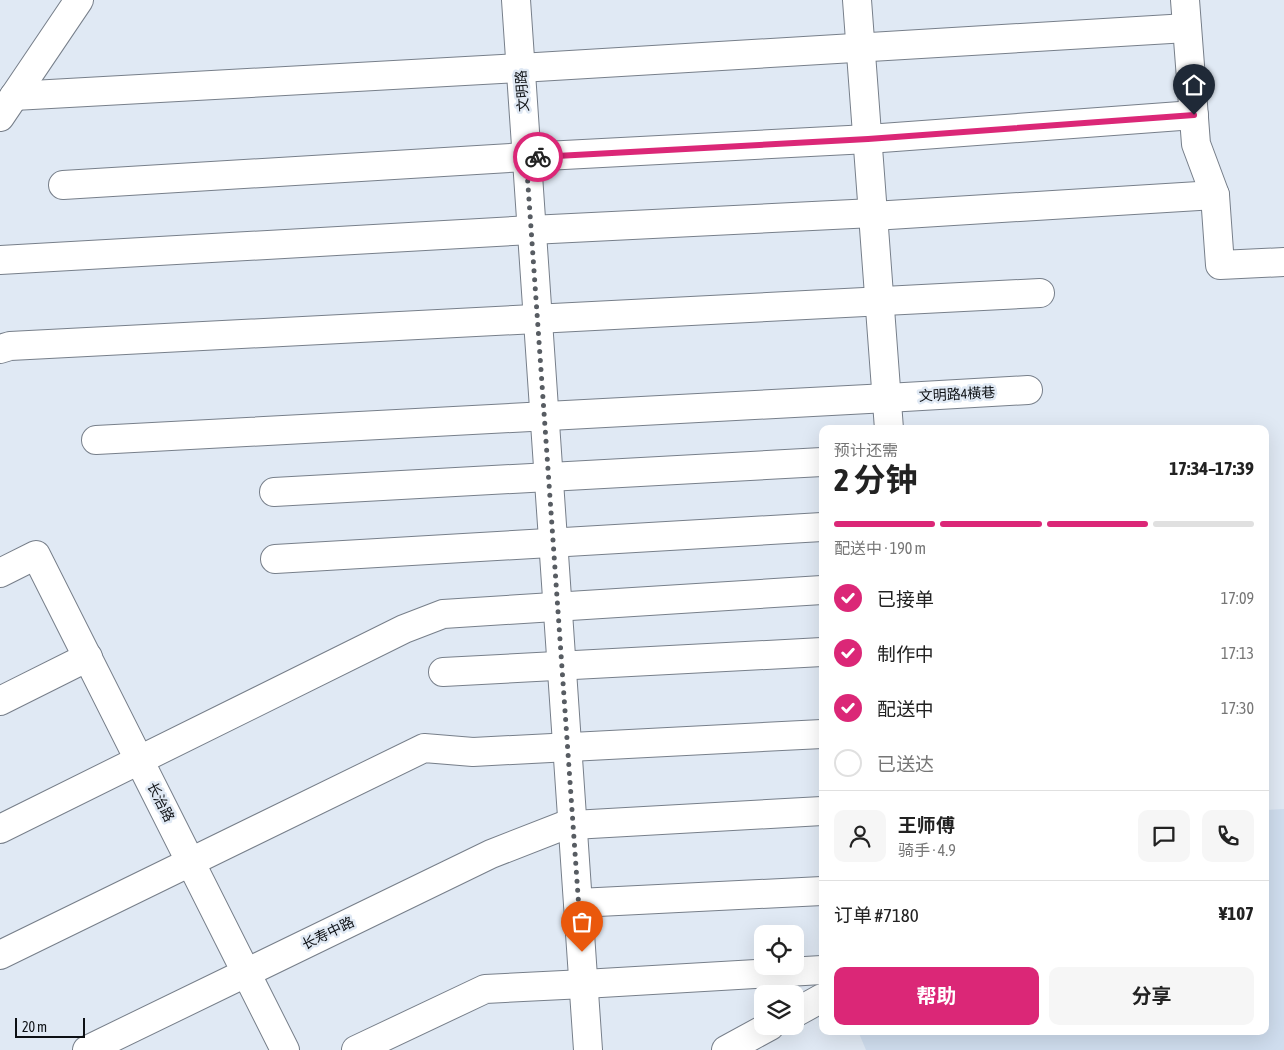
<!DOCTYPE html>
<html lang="zh">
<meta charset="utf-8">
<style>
body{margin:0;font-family:"Asap Condensed","Noto Sans SC",sans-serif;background:#f6f6f6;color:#222;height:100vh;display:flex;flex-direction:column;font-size:19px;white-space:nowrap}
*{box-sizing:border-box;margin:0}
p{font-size:16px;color:#767676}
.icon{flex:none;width:28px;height:28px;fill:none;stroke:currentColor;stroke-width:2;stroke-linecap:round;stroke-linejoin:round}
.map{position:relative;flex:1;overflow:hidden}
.side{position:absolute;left:819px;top:425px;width:450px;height:610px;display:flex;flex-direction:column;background:#fff;border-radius:10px;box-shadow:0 5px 20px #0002}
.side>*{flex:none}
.fabs{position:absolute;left:754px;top:925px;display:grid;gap:10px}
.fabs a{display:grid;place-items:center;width:50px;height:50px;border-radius:10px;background:#fff;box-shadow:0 5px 20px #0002;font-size:25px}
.scale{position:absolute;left:15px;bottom:12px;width:70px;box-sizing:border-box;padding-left:5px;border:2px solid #0d1014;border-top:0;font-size:14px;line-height:18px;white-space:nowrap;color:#0d1014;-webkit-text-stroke:4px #e0e9f4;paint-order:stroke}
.pin{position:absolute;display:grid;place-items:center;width:42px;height:42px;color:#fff;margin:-51px -21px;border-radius:50% 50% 50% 0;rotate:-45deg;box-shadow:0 0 5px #0007}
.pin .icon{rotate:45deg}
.courier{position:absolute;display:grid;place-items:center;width:50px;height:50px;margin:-25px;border:4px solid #db2777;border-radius:50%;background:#fff;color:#222;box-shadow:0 1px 6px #0007}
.summary em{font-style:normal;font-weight:700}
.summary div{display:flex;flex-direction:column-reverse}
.summary{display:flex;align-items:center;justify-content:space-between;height:85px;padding:0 15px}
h1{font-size:32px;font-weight:700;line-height:38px}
.bar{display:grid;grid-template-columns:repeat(4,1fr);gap:8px 5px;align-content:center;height:60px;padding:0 15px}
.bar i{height:6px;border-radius:4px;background:#e0e0e0}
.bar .active{background:#db2777}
.bar p{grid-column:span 4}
.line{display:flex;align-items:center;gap:12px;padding:0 15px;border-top:1px solid #e0e0e0}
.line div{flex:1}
.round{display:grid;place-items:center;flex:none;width:52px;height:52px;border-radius:10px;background:#f6f6f6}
ol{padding:0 15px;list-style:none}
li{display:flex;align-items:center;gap:15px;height:55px}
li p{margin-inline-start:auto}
li .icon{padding:5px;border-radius:50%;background:#db2777;color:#fff;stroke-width:4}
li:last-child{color:#767676}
li i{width:28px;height:28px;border:2px solid #e0e0e0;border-radius:50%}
.cta{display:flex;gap:10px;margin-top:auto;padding:10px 15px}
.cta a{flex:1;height:58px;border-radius:10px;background:#db2777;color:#fff;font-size:20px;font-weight:700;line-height:58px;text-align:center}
.cta a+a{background:#f6f6f6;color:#222}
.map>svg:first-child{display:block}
</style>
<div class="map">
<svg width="1284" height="1050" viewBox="0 0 1284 1050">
<rect width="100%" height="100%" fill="#e0e9f4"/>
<polygon fill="#cfddee" points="1284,809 1284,1050 866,1050 858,1031 1265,1031 1265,810"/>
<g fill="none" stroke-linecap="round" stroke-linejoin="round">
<g stroke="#777f8a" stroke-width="30">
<g id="minor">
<polyline points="516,0 588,1050"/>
<polyline points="857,0 889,429"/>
<polyline points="1185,0 1196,144 1215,195 1220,265 1284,262"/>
<polyline points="14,96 520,68 1187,28"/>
<polyline points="0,117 79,0"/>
<polyline points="868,139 1194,115"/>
<polyline points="63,185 526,157 868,139"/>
<polyline points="873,216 1215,195"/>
<polyline points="0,260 531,230 873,213"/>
<polyline points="0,349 10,346 1040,293"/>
<polyline points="96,440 887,398 1028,390"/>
<polyline points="274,492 822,462"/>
<polyline points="275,559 822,527"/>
<polyline points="0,573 36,555 285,1050"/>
<polyline points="443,672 822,652"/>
<polyline points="0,701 88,657"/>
<polyline points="573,825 822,811"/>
<polyline points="0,829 404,629 443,614 822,590"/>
<polyline points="578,903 822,891"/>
<polyline points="0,955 424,748 473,752 822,734"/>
<polyline points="795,1013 822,998"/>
<polyline points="87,1050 491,854 573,822"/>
<polyline points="356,1050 485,989 584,984 822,970"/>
<polyline points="726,1050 770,1026"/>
</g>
</g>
<use href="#minor" stroke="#fff" stroke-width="28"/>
</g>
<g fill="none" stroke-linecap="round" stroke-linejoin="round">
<polyline stroke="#575c62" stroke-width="5" stroke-dasharray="0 9" points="538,157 526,157 582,952"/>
<polyline stroke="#db2777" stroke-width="6" points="538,157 868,139 1194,115"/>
</g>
<g text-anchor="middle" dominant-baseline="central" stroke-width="5" stroke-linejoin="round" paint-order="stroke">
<g font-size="14" fill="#0d1014" stroke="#e0e9f4">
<text transform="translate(522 91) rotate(-94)">文明路</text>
<text transform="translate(957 394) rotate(-3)">文明路4橫巷</text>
<text transform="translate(161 802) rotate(63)">长治路</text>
<text transform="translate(328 933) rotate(-26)">长寿中路</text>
</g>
</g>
</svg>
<div class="fabs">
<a><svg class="icon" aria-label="locate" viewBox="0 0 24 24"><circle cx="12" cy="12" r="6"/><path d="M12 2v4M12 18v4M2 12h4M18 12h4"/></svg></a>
<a><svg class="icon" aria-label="layers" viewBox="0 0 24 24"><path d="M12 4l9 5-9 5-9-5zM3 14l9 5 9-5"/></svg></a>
</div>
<div class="scale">20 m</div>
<div class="pin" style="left:582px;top:952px;background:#ea580c"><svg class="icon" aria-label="bag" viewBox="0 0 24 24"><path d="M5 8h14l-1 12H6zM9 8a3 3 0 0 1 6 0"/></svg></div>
<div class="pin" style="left:1194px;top:115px;background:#1f2937"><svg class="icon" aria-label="home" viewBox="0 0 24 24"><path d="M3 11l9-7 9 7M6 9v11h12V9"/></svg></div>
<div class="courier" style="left:538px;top:157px"><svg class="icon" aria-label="bike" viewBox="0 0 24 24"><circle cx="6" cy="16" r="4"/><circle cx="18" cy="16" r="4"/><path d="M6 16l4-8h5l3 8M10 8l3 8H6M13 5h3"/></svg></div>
<section class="side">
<div class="summary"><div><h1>2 分钟</h1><p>预计还需</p></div><em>17:34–17:39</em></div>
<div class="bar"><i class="active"></i><i class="active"></i><i class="active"></i><i></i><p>配送中 · 190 m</p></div>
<ol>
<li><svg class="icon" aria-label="check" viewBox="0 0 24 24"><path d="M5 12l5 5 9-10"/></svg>已接单<p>17:09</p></li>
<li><svg class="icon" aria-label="check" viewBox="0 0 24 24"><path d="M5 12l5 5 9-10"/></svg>制作中<p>17:13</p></li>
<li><svg class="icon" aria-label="check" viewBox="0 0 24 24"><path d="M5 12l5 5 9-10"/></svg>配送中<p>17:30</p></li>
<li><i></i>已送达</li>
</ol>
<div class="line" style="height:90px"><a class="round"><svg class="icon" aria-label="person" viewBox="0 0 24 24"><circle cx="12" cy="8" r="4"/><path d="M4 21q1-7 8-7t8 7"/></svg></a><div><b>王师傅</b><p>骑手 · 4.9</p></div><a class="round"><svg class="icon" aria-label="chat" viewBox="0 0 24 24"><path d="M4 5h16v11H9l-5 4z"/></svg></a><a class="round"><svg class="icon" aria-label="phone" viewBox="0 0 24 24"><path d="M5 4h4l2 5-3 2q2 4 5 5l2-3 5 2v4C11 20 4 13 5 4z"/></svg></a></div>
<div class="line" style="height:65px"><div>订单 #7180</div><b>¥107</b></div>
<div class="cta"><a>帮助</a><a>分享</a></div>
</section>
</div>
